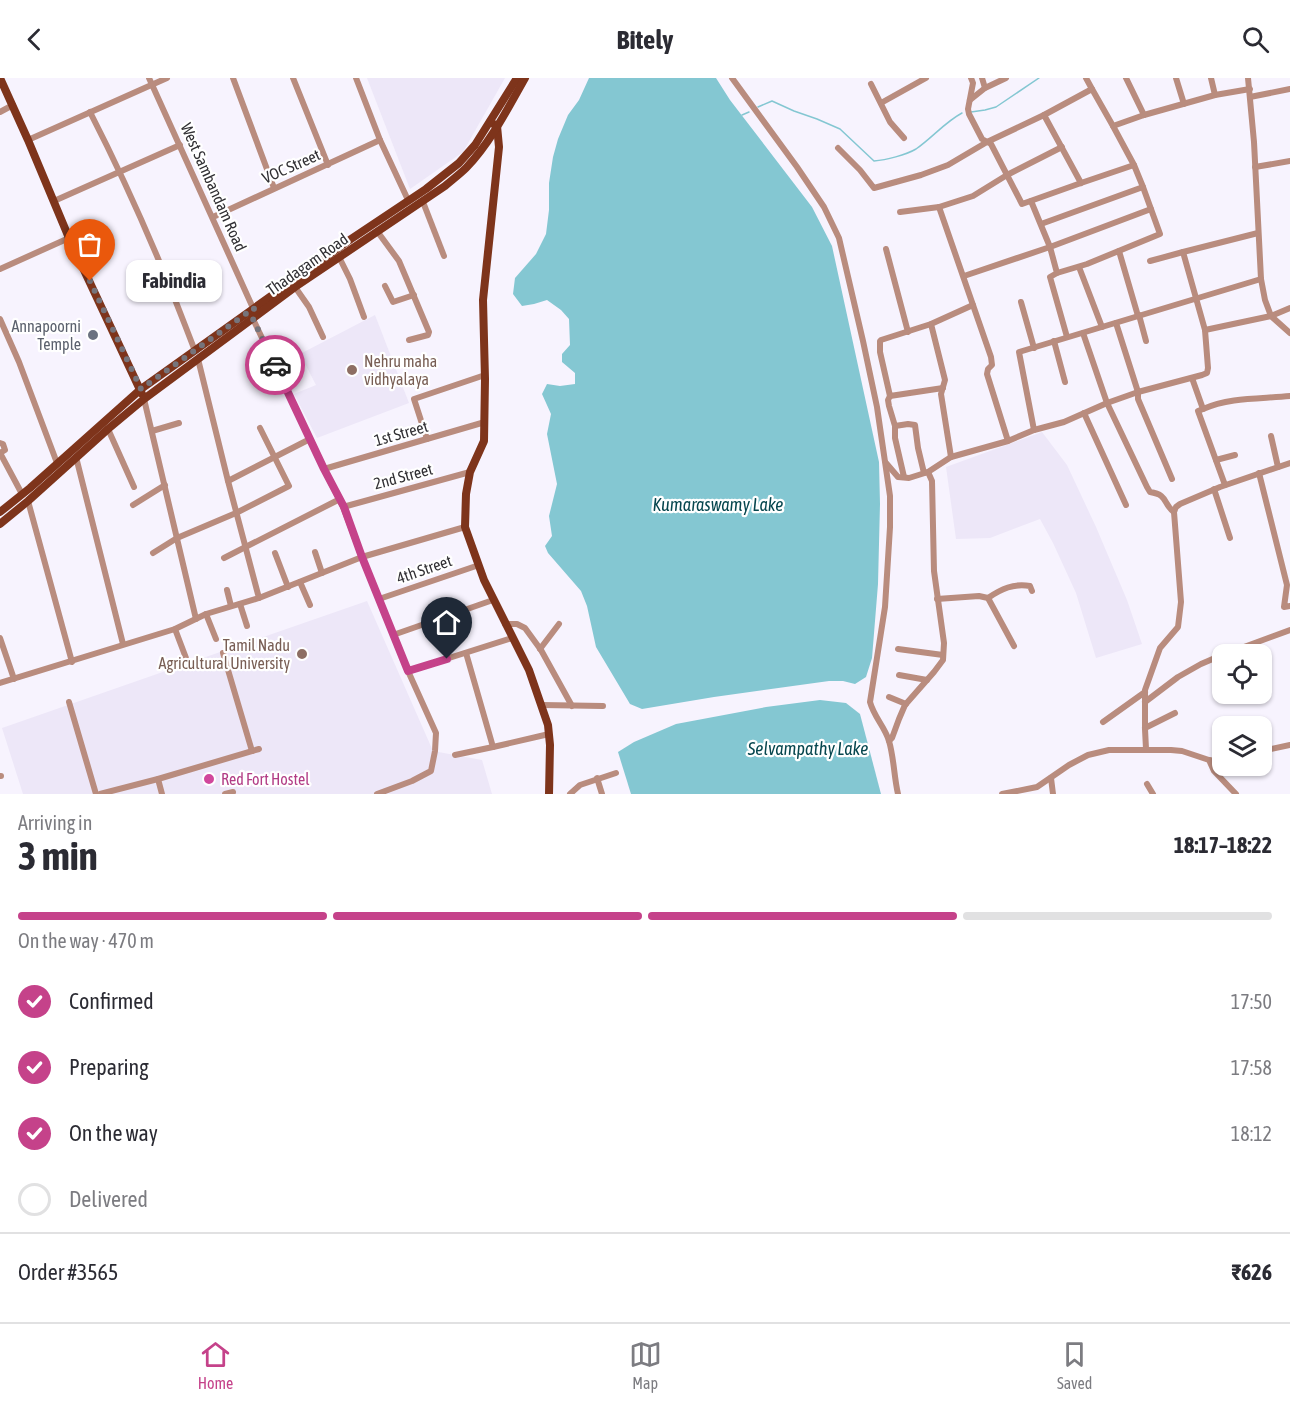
<!DOCTYPE html>
<meta charset="utf-8">
<style>
body{margin:0;font-family:"Asap Condensed",sans-serif;background:#f2f2f3;color:#2b2b33;height:100vh;display:flex;flex-direction:column;font-size:22px;white-space:nowrap}
*{box-sizing:border-box;margin:0}
p{font-size:20px;color:#7c7c81}
.icon{flex:none;width:33px;height:33px;fill:none;stroke:currentColor;stroke-width:2;stroke-linecap:round;stroke-linejoin:round}
.map{position:relative;height:716px;overflow:hidden}
.panel{display:flex;flex-direction:column;background:#fff;flex:1}
.panel>*{flex:none}
.controls{position:absolute;left:1212px;top:566px;display:grid;gap:12px}
.controls a{display:grid;place-items:center;width:60px;height:60px;border-radius:12px;background:#fff;box-shadow:0 2px 4px #0004;font-size:30px}
.pin{position:absolute;display:grid;place-items:center;width:51px;height:51px;color:#fff;margin:-62px -26px;border-radius:50% 50% 50% 0;rotate:-45deg;box-shadow:0 0 6px #0007}
.pin .icon{rotate:45deg}
.courier{position:absolute;display:grid;place-items:center;width:60px;height:60px;margin:-30px;border:4px solid #c5428a;border-radius:50%;background:#fff;color:#222;box-shadow:0 2px 8px #0007}
.bubble{position:absolute;height:42px;border-radius:12px;background:#fff;box-shadow:0 2px 4px #0004;font-size:20px;font-weight:700;line-height:42px;text-align:center}
.overview em{font-style:normal;font-weight:700}
.overview div{display:flex;flex-direction:column-reverse}
.overview{display:flex;align-items:center;justify-content:space-between;height:102px;padding:0 18px}
h1{font-size:39px;font-weight:700;line-height:45px}
.bar{display:grid;grid-template-columns:repeat(4,1fr);gap:9px 6px;align-content:center;height:72px;padding:0 18px}
.bar i{height:8px;border-radius:4px;background:#e1e1e2}
.bar .on{background:#c5428a}
.bar p{grid-column:span 4}
.line{display:flex;align-items:center;gap:15px;padding:0 18px;border-top:2px solid #e1e1e2}
.line div{flex:1}
ol{padding:0 18px;list-style:none}
li{display:flex;align-items:center;gap:18px;height:66px}
li p{margin-inline-start:auto}
li .icon{padding:6px;border-radius:50%;background:#c5428a;color:#fff;stroke-width:4}
li:last-child{color:#7c7c81}
li i{width:33px;height:33px;border:3px solid #e1e1e2;border-radius:50%}
header{display:flex;justify-content:space-between;align-items:center;height:78px;padding:0 18px;background:#fff;font-size:27px;font-weight:700}
.tab-bar{display:flex;justify-content:space-around;align-items:center;height:84px;border-top:2px solid #e1e1e2;background:#fff;font-size:16px;color:#7c7c81}
.tab-bar a{display:grid;justify-items:center;gap:3px}
.tab-bar .on{color:#c5428a}
.map>svg:first-child{display:block}
</style>
<header><svg class="icon" aria-label="back" viewBox="0 0 24 24"><path d="M15 5l-7 7 7 7"/></svg>Bitely<svg class="icon" aria-label="search" viewBox="0 0 24 24"><circle cx="10" cy="10" r="6"/><path d="M15 15l6 6"/></svg></header>
<div class="map">
<svg width="1290" height="716" viewBox="0 0 1290 716">
<rect width="100%" height="100%" fill="#f7f3fe"/>
<g fill="#ede7f8">
<polygon points="367,0 505,0 463,74 410,111"/>
<polygon points="375,237 409,325 317,360 294,316 316,307 300,276"/>
<polygon points="1042,354 1067,387 1096,449 1127,522 1142,566 1096,580 1076,515 1053,465 1040,441 990,460 956,461 946,389"/>
<polygon points="367,523 433,673 482,682 492,716 23,716 2,650"/>
</g>
<g fill="#84c7d2">
<polygon points="589,0 716,0 730,22 812,129 832,168 879,384 880,426 878,506 872,580 866,599 855,606 843,603 829,603 714,619 642,631 630,626 596,569 587,528 581,513 548,475 545,468 552,458 549,438 557,406 547,356 551,336 542,316 547,306 560,308 575,306 575,295 562,284 562,276 570,267 569,241 561,232 547,222 534,226 522,228 513,216 515,200 536,176 546,156 549,132 549,105 553,79 558,61 568,37 579,22"/>
<polygon points="820,622 846,625 860,636 881,716 631,716 618,674 634,664 676,646 766,629"/>
</g>
<g fill="none" stroke-linecap="round" stroke-linejoin="round">
<g stroke="#84c7d2" stroke-width="1.5">
<path d="M758 29 772 23 794 33 817 41 840 51 874 83C886 82 906 77 916 71 932 60 945 44 962 35"/>
<polyline points="971,34 985,32 996,29 1039,0"/>
<polyline points="742,37 749,34"/>
</g>
<g stroke="#b98c7e" stroke-width="6">
<polyline points="149,0 253,230 253,241 324,391 343,429 362,479 408,593 436,655 435,673 431,693 412,703 377,716"/>
<polyline points="233,0 274,110"/>
<polyline points="293,0 328,87"/>
<polyline points="356,0 380,62 408,122"/>
<path d="M732 0 797 89 824 129 839 160 863 263 877 329 890 418V449L885 529 870 624C874 639 885 649 889 663 894 680 894 699 898 716"/>
<polyline points="971,0 973,5 968,31 969,36 982,61 991,66 1022,126 1081,105 1134,87"/>
<polyline points="982,0 985,10"/>
<polyline points="1086,0 1092,11"/>
<polyline points="1126,0 1144,37"/>
<polyline points="1176,0 1184,26"/>
<polyline points="1211,0 1215,17"/>
<polyline points="1248,0 1254,64 1261,201 1265,222 1271,238 1290,255"/>
<polyline points="871,6 890,44 904,60"/>
<polyline points="1250,19 1290,11"/>
<polyline points="970,22 985,10 1006,0"/>
<polyline points="881,25 926,0"/>
<polyline points="0,34 13,27"/>
<path d="M90 34C130 112 164 191 195 273"/>
<polyline points="1044,37 1081,105"/>
<polyline points="28,62 167,0"/>
<polyline points="838,70 860,92 874,110 921,97 948,87 987,64 1044,37 1092,11 1113,48 1144,37 1215,17 1250,11"/>
<polyline points="1255,89 1290,83"/>
<polyline points="54,123 180,67"/>
<polyline points="1031,123 1050,169 1057,195 1050,199 1067,259"/>
<polyline points="423,124 444,178"/>
<polyline points="939,129 991,279 992,287 988,291 987,296 1008,363"/>
<polyline points="900,134 939,129 973,118 1007,97 1062,69"/>
<polyline points="213,139 380,62"/>
<polyline points="1041,146 1143,109 1134,87 1113,48"/>
<polyline points="377,153 399,183 429,254 428,257 409,262"/>
<polyline points="886,171 908,254"/>
<polyline points="1119,173 1138,238"/>
<polyline points="339,179 350,201 364,239"/>
<polyline points="1150,183 1183,174"/>
<polyline points="1079,189 1102,249"/>
<polyline points="0,191 69,160"/>
<polyline points="1057,195 1087,186 1160,156 1143,109"/>
<polyline points="964,198 1050,169 1151,131"/>
<polyline points="385,208 393,224 414,217"/>
<polyline points="295,209 309,229 323,259"/>
<polyline points="1021,224 1034,270"/>
<polyline points="1139,237 1146,263"/>
<polyline points="0,241 19,284 57,385"/>
<polyline points="1116,245 1138,314 1138,321 1172,401"/>
<polyline points="931,246 881,262 880,263 880,274 890,318 943,310"/>
<polyline points="1205,252 1183,174 1258,155"/>
<path d="M1083 255 1107 325 1147 409 1150 414C1169 417 1162 425 1174 434"/>
<polyline points="1054,263 1065,304"/>
<polyline points="198,281 228,403 259,520"/>
<path d="M1192 300 1203 331C1230 319 1260 321 1290 318"/>
<polyline points="890,318 888,322 889,328 895,348 895,360 904,399"/>
<polyline points="144,321 196,541"/>
<polyline points="1203,331 1198,333 1225,407"/>
<polyline points="1084,335 1126,427"/>
<polyline points="895,348 908,346 915,347 918,370 924,395"/>
<polyline points="108,351 134,409"/>
<polyline points="1034,352 1019,274 1261,201"/>
<polyline points="152,353 179,345"/>
<polyline points="1271,358 1278,389"/>
<polyline points="427,361 414,321 485,297"/>
<polyline points="0,365 3,366 5,372 0,375"/>
<polyline points="0,375 22,416"/>
<polyline points="76,379 123,566"/>
<polyline points="951,379 941,316 945,302 931,246 973,227"/>
<polyline points="1216,382 1235,377"/>
<polyline points="886,385 898,399 909,400 928,394 951,379 1008,363 1034,352 1064,344 1107,325 1138,314 1202,297 1207,295 1208,290 1205,252 1271,238 1290,230"/>
<polyline points="324,391 485,344"/>
<polyline points="1259,395 1287,507 1284,529 1290,528"/>
<polyline points="228,403 310,361"/>
<polyline points="1214,411 1230,460"/>
<polyline points="28,423 72,584"/>
<polyline points="133,427 165,407"/>
<polyline points="343,429 470,394"/>
<polyline points="315,474 322,495"/>
<polyline points="153,475 177,460 236,435 289,408 260,350"/>
<polyline points="275,475 288,509"/>
<polyline points="224,480 340,421"/>
<polyline points="300,504 310,527"/>
<polyline points="227,512 231,528"/>
<path d="M988 520C1001 511 1014 505 1030 508L1032 513"/>
<polyline points="379,521 479,487"/>
<polyline points="937,521 979,518 988,520 1014,568"/>
<polyline points="240,526 247,548"/>
<polyline points="206,536 216,561"/>
<polyline points="505,546 517,546 525,550 541,572 572,628"/>
<polyline points="175,551 186,580"/>
<polyline points="393,557 493,522"/>
<polyline points="0,560 14,601"/>
<polyline points="540,571 559,546"/>
<polyline points="898,571 943,577"/>
<polyline points="223,575 252,673"/>
<polyline points="466,575 493,669 549,656"/>
<polyline points="1225,576 1290,552"/>
<polyline points="408,593 512,560"/>
<polyline points="899,597 927,602"/>
<polyline points="0,605 175,551 206,536 259,520 362,479 465,449"/>
<polyline points="889,619 906,626"/>
<polyline points="69,624 96,716"/>
<polyline points="1145,624 1178,599 1201,586 1222,577"/>
<polyline points="542,627 603,628"/>
<polyline points="1103,644 1145,614"/>
<polyline points="1145,650 1175,635"/>
<polyline points="889,663 892,660 899,641 905,627 934,594 943,582 944,565 934,493 932,403 928,394"/>
<polyline points="1146,671 1145,651 1145,612 1160,570 1178,549 1181,524 1174,434 1176,429 1180,426 1220,409 1290,385"/>
<polyline points="1262,673 1290,667"/>
<polyline points="455,677 493,669"/>
<polyline points="1209,682 1222,684"/>
<polyline points="0,698 1,698"/>
<polyline points="597,700 602,716"/>
<polyline points="1051,700 1053,716"/>
<polyline points="158,701 162,716"/>
<polyline points="1147,706 1153,716"/>
<polyline points="100,716 158,701 259,671"/>
<polyline points="225,716 233,714"/>
<polyline points="570,716 580,707 616,695"/>
<polyline points="1002,716 1037,709 1069,687 1088,677 1109,672 1171,672 1182,673 1209,682 1214,693 1236,716"/>
</g>
<g stroke="#7e341b" stroke-width="8">
<polyline points="0,0 28,62 69,160 142,316"/>
<polyline points="490,44 497,48 499,69 483,222 485,301 484,363 470,394 466,416 465,449 484,502 529,592 548,647 550,667 549,716"/>
<polyline points="0,434 30,410 141,311 351,161 426,111 459,85 475,67 517,0"/>
<path d="M0 446 28 423 108 351 144 321 295 209 445 108C452 102 460 96 466 90 491 64 508 30 525 0"/>
</g>
</g>
<g fill="none" stroke-linecap="round" stroke-linejoin="round">
<polyline stroke="#76747b" stroke-width="6" stroke-dasharray="0 10.8" points="90,203 141,311 254,230 253,241 275,287"/>
<polyline stroke="#c5428a" stroke-width="8" points="275,287 324,391 344,429 362,479 408,593 447,581"/>
</g>
<circle fill="#6b7280" stroke="#fff" stroke-width="2" cx="93" cy="257" r="6"/>
<g fill="#8d6e63" stroke="#fff" stroke-width="2">
<circle cx="352" cy="292" r="6"/>
<circle cx="302" cy="576" r="6"/>
</g>
<circle fill="#d1479c" stroke="#fff" stroke-width="2" cx="209" cy="701" r="6"/>
<g text-anchor="middle" dominant-baseline="central" stroke-width="4.5" stroke-linejoin="round" paint-order="stroke">
<g font-size="16" fill="#313034" stroke="#fff">
<text transform="translate(291 88) rotate(-24)">VOC Street</text>
<text transform="translate(214 109) rotate(66)">West Sambandam Road</text>
<text transform="translate(307 186) rotate(-35)">Thadagam Road</text>
<text transform="translate(401 355) rotate(-16)">1st Street</text>
<text transform="translate(403 398) rotate(-15)">2nd Street</text>
<text transform="translate(424 491) rotate(-19)">4th Street</text>
</g>
<g font-size="16" fill="#5b616d" stroke="#fff" text-anchor="end">
<text x="81" y="248">Annapoorni<tspan x="81" dy="18">Temple</tspan></text>
</g>
<g font-size="16" fill="#785e54" stroke="#fff" text-anchor="start">
<text x="364" y="283">Nehru maha<tspan x="364" dy="18">vidhyalaya</tspan></text>
<text x="290" y="567" text-anchor="end">Tamil Nadu<tspan x="290" dy="18">Agricultural University</tspan></text>
</g>
<g font-size="16" fill="#b23c85" stroke="#fff" text-anchor="start">
<text x="221" y="701">Red Fort Hostel</text>
</g>
<g font-size="18" font-style="italic" fill="#06464e" stroke="#fff">
<text x="718" y="426">Kumaraswamy Lake</text>
<text x="808" y="670">Selvampathy Lake</text>
</g>
</g>
</svg>
<div class="controls">
<a><svg class="icon" aria-label="locate" viewBox="0 0 24 24"><circle cx="12" cy="12" r="6"/><path d="M12 2v4M12 18v4M2 12h4M18 12h4"/></svg></a>
<a><svg class="icon" aria-label="layers" viewBox="0 0 24 24"><path d="M12 4l9 5-9 5-9-5zM3 14l9 5 9-5"/></svg></a>
</div>
<div class="pin" style="left:90px;top:203px;background:#ea580c"><svg class="icon" aria-label="bag" viewBox="0 0 24 24"><path d="M5 8h14l-1 12H6zM9 8a3 3 0 0 1 6 0"/></svg></div>
<div class="pin" style="left:447px;top:581px;background:#1f2937"><svg class="icon" aria-label="home" viewBox="0 0 24 24"><path d="M3 11l9-7 9 7M6 9v11h12V9"/></svg></div>
<div class="courier" style="left:275px;top:287px"><svg class="icon" aria-label="car" viewBox="0 0 24 24"><path d="M5 17H2v-5l4-1 3-4h7l3 4 3 1v5h-3M9 17h6M6 11h13"/><circle cx="7" cy="17" r="2"/><circle cx="17" cy="17" r="2"/></svg></div>
<div class="bubble" style="left:126px;top:182px;width:96px">Fabindia</div>
</div>
<section class="panel">
<div class="overview"><div><h1>3 min</h1><p>Arriving in</p></div><em>18:17–18:22</em></div>
<div class="bar"><i class="on"></i><i class="on"></i><i class="on"></i><i></i><p>On the way · 470 m</p></div>
<ol>
<li><svg class="icon" aria-label="check" viewBox="0 0 24 24"><path d="M5 12l5 5 9-10"/></svg>Confirmed<p>17:50</p></li>
<li><svg class="icon" aria-label="check" viewBox="0 0 24 24"><path d="M5 12l5 5 9-10"/></svg>Preparing<p>17:58</p></li>
<li><svg class="icon" aria-label="check" viewBox="0 0 24 24"><path d="M5 12l5 5 9-10"/></svg>On the way<p>18:12</p></li>
<li><i></i>Delivered</li>
</ol>
<div class="line" style="height:78px"><div>Order #3565</div><b>₹626</b></div>
</section>
<nav class="tab-bar">
<a class="on"><svg class="icon" aria-label="home" viewBox="0 0 24 24"><path d="M3 11l9-7 9 7M6 9v11h12V9"/></svg>Home</a>
<a><svg class="icon" aria-label="map" viewBox="0 0 24 24"><path d="M3 6l6-2 6 2 6-2v14l-6 2-6-2-6 2zM9 4v14M15 6v14"/></svg>Map</a>
<a><svg class="icon" aria-label="saved" viewBox="0 0 24 24"><path d="M7 4h10v16l-5-4-5 4z"/></svg>Saved</a>
</nav>
